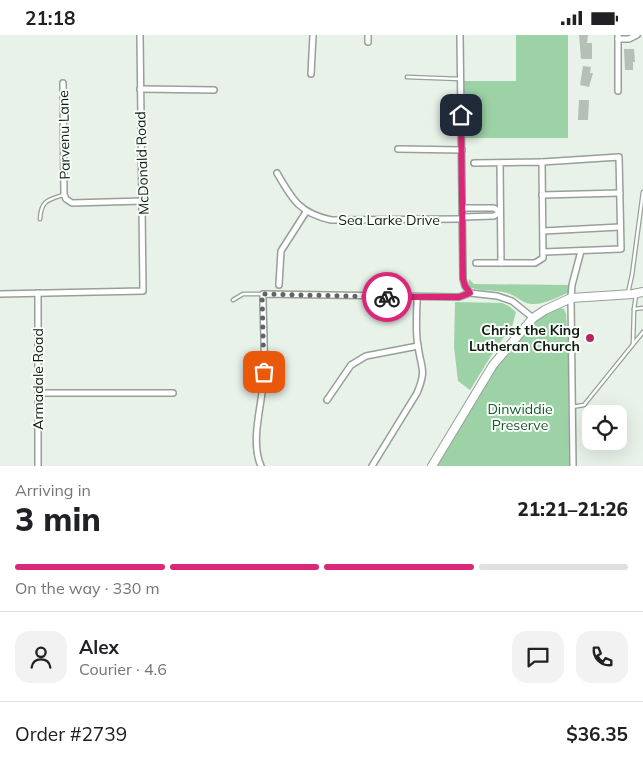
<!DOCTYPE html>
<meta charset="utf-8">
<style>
body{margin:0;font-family:Mulish,sans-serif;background:#f2f2f2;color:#202124;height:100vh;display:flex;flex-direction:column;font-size:19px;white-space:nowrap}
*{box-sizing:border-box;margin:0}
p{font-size:16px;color:#757577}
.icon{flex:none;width:28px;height:28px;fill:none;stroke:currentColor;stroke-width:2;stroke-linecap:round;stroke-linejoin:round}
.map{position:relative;height:431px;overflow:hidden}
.sheet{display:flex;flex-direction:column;background:#fff;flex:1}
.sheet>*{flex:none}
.fabs{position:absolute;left:582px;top:370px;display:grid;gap:10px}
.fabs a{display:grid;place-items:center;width:45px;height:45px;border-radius:10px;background:#fff;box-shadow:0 5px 20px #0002;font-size:25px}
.pin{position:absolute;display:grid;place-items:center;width:42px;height:42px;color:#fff;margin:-21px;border-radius:10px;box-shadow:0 2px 8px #0006}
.courier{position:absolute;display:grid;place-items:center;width:50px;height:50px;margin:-25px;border:4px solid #db2777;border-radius:50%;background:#fff;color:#222;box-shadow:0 1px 6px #0007}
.headline em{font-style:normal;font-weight:800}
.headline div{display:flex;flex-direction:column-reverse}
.headline{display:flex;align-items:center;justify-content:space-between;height:85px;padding:0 15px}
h1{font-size:32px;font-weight:800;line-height:38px}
.bar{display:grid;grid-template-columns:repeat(4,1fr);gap:8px 5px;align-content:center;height:60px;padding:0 15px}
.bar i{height:6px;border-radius:4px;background:#e0e0e0}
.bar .on{background:#db2777}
.bar p{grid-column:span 4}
.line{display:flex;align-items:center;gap:12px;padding:0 15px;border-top:1px solid #e0e0e0}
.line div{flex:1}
.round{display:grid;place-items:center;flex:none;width:52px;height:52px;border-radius:15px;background:#f2f2f2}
.status{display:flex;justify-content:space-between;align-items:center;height:35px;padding:0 25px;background:#fff;direction:ltr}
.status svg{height:14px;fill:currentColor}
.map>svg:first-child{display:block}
</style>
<div class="status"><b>21:18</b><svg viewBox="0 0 49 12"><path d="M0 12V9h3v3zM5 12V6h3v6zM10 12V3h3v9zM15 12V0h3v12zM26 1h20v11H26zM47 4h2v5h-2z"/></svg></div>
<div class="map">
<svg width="643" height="431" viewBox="0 0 643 431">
<rect width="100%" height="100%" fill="#e8f2e9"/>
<g fill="#9cd2a6">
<polygon points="516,0 568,0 568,103 464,103 464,46 516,46"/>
<path d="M469 244 474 249 568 250V258C557 262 546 269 534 269 525 270 518 262 510 259 496 253 478 258 468 251Z"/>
<polygon points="455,267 502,268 509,271 516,277 512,292 497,311 470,355 458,346 454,312"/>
<polygon points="560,273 564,274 566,279 568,309 569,431 434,431 491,338 525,295 538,284"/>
</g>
<g fill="#b5bfb7">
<polygon points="579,0 588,0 587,8 592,8 592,24 581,24"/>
<polygon points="624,14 634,14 635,27 633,27 633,35 625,35"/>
<polygon points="583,31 591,32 590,38 593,38 589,52 580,50"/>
<polygon points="579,65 589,65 588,85 578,85"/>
</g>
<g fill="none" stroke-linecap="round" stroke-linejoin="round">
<g stroke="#96a098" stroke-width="5">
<g id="lane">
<polyline points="407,42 460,44"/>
<path d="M40 184C41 166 47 165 63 160"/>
<polyline points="628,258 632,240 643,157"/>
<polyline points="636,260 634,274 643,273"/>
<polyline points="233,265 243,259 263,259"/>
<polyline points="633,309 634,274"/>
<polyline points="572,372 584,370 643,297"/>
</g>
</g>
<g stroke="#96a098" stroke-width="8">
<g id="street">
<polyline points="460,0 463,244 465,251 470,258 497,261 512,266 533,283"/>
<polyline points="618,0 618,56"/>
<polyline points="618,4 629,4 637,0"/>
<polyline points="368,7 368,0"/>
<polyline points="311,39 313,0"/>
<polyline points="63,48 64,159 66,164 72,168 143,166"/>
<polyline points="140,54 214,55"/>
<polyline points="398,114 462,115"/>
<polyline points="542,127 619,122 621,214 543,217"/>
<polyline points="474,128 542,127 543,223 535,228 501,228 500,128"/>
<path d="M277 138C292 164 299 178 331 185L462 184"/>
<polyline points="542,160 620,158"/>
<polyline points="462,182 494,181 500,177 494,173 463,173"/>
<polyline points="543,196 620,192"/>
<polyline points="476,228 501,228"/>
<polyline points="279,250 281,216 306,177"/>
<polyline points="0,259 143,256 140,0"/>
<polyline points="38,358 173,358"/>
<polyline points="327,365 351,330 366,321 418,311"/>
<polyline points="38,431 38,258"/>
<path d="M261 431C249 404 264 365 264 336 265 310 263 284 263 259L459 262 470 258"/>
<path d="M372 431 417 358C427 334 421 334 418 311 415 296 417 278 417 262"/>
<polyline points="573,431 571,263 572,250 581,216"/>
</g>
</g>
<g stroke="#96a098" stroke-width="10">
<polyline id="secondary" points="432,431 493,330 533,283 545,275 571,263 633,259 643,257"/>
</g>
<use href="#lane" stroke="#fff" stroke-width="2.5"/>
<use href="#street" stroke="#fff" stroke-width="5"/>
<use href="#secondary" stroke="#fff" stroke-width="8"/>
</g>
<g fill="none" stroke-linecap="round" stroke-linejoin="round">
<polyline stroke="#5f6560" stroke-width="5" stroke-dasharray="0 9" points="264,337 262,259 387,262"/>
<polyline stroke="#db2777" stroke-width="6" points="387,262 459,262 470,258 465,251 463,244 461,80"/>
</g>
<circle fill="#b32864" stroke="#f7fff8" stroke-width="2" cx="590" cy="303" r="5"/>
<g text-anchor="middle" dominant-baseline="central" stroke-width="4" stroke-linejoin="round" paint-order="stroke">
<g font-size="14" fill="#151916" stroke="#f7fff8">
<text transform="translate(64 100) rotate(-91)">Parvenu Lane</text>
<text transform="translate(142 128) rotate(-92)">McDonald Road</text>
<text x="389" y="185">Sea Larke Drive</text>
<text transform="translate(38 344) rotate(-90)">Armadale Road</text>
</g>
<g font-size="14" font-weight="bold" fill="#151916" stroke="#f7fff8" text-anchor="end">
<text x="580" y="295">Christ the King<tspan x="580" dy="16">Lutheran Church</tspan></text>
</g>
<g font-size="14" fill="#1c562d" stroke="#f7fff8">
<text x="520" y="374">Dinwiddie<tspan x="520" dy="16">Preserve</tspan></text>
</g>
</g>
</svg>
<div class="fabs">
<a><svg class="icon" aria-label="locate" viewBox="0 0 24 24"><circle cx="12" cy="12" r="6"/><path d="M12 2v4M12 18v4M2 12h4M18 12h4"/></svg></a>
</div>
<div class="pin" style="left:264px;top:337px;background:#ea580c"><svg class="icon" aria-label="bag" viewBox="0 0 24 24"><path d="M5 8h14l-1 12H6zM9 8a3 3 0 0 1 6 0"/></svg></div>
<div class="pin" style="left:461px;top:80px;background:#1f2937"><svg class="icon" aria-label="home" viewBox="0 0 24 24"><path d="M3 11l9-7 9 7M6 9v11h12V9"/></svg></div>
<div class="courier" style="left:387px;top:262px"><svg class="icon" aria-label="bike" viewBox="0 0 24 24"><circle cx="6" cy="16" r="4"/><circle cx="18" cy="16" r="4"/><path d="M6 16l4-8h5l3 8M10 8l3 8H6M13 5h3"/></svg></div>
</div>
<section class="sheet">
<div class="headline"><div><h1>3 min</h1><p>Arriving in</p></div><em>21:21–21:26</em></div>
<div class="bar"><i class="on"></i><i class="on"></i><i class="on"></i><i></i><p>On the way · 330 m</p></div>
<div class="line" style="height:90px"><a class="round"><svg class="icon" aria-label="person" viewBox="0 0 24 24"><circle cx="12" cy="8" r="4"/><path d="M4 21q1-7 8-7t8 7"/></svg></a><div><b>Alex</b><p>Courier · 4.6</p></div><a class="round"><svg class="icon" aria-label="chat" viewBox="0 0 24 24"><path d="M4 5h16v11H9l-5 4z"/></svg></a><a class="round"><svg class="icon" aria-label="phone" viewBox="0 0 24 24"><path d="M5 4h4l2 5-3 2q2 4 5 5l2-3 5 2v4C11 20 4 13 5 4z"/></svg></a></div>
<div class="line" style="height:65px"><div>Order #2739</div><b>$36.35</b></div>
</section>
